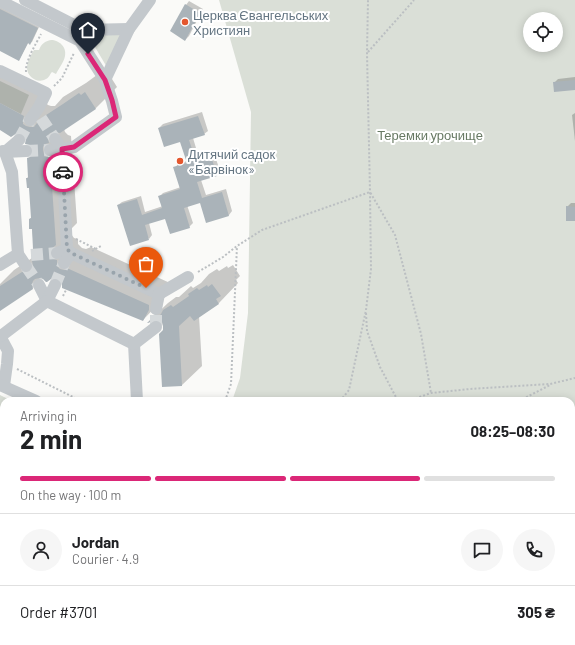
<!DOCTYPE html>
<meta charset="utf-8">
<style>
body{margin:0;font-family:Barlow,sans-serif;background:#f6f6f6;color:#202124;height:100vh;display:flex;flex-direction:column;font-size:15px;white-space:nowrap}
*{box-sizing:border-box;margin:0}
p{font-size:13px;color:#757577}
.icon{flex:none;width:22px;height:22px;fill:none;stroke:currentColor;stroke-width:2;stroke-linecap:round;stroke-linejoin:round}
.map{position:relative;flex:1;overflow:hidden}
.details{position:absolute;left:0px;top:397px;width:575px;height:248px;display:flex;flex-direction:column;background:#fff;border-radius:12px 12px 0 0;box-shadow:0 2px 10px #0003}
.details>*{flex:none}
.controls{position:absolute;left:523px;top:12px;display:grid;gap:8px}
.controls a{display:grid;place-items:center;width:40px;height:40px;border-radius:50%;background:#fff;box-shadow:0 2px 10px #0003;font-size:20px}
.pin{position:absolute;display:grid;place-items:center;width:34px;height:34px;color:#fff;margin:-41px -17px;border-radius:50% 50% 50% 0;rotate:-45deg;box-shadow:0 0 4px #0007}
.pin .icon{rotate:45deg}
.courier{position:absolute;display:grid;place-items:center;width:40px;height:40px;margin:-20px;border:3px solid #db2777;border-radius:50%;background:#fff;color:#222;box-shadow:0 1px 5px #0007}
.headline em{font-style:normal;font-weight:700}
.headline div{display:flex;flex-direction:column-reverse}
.headline{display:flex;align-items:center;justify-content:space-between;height:68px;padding:0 20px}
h1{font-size:26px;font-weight:700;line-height:30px}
.bar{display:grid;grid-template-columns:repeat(4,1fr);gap:6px 4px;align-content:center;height:48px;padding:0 20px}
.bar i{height:5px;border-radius:3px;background:#e0e0e0}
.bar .on{background:#db2777}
.bar p{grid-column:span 4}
.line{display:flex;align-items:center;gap:10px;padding:0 20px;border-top:1px solid #e0e0e0}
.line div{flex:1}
.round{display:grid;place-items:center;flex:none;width:42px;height:42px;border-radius:21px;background:#f6f6f6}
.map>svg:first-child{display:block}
</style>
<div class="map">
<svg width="575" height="645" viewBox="0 0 575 645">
<rect width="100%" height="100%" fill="#fafaf8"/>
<g fill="#dadfd7" fill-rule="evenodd">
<path d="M219 0H575V566L571 568V401H232L240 378 248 313 251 112ZM530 19H556V45H530Z"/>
<polygon points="124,33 108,69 92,42 97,34"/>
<path d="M51 40C59 40 67 47 65 56 64 62 59 68 56 74L52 72C50 74 49 78 46 79 38 84 27 77 27 68 27 62 31 55 34 50H39C41 44 45 41 51 40Z"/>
<polygon points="0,81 29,95 21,114 0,103"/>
<polygon points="0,395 12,401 4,401 4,422 0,419"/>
<polygon points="0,476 4,478 4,515 0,513"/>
<polygon points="0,624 4,626 4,641 35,641 43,645 0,645"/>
<polygon points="120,641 189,641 197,645 128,645"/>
<polygon points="257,641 333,641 341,645 265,645"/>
<polygon points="475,641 535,641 534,645 484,645"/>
</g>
<g fill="#0003" fill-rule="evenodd">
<polygon points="189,1 203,9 189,36 185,40 186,5"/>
<polygon points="0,7 39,27 32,42 30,43 28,43 19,60 0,50"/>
<path d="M0 71 42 92 45 102 48 105 51 106H55L63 97 86 83 101 72 107 71 117 87 96 108 64 129 65 132 68 135 71 136 77 223 71 229V234L74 238 78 239V244L82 248 86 249 91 247 170 283V287L164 298 143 320 63 285 59 278 43 277 32 288 0 304V284L14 270 32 258V250L34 248 32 228 30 219 32 217 30 186 27 178 29 176 28 159 34 153 33 147 25 134 22 132 0 129ZM48 156 55 158 54 159 47 158Z"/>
<polygon points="575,77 575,89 554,83 558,79"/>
<polygon points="202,112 208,131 204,134 193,138 199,158 214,153 220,171 216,175 201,180 206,195 226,189 232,211 229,215 207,221 201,201 187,205 193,223 189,227 166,217 149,223 152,235 149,239 118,205 122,202 141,196 145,212 163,206 160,196 163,193 181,187 175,168 178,164 187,161 181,141 159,128 163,124"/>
<polygon points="575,113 575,141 572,115"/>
<polygon points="571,203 575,203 575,220 567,207"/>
<polygon points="233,265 240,276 236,280 238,283 219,303 199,316 202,366 182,385 163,386 164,331 162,321 154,319 148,322 168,303 176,297 179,297 191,286 193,288 201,283 209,274 217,269 219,271 227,266 228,268"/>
<polygon points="4,582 4,606 0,604 0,587"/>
<polygon points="571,637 575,639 575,645 564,645 566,641 571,641"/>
<polygon points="76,641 167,641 175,645 84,645"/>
</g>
<g fill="#aab3b9">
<polygon points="185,4 200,13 185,41 170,31"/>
<polygon points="0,9 38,28 30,45 28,43 19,61 0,51"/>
<polygon points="575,80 575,90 554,92 553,82"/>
<polygon points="85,92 96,109 60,133 55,132 50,133 48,136 48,139 49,143 45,144 43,147 43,150 44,154 46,157 50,157 56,245 51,249 50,252 50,255 53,259 57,260 57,266 60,269 64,270 69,269 149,305 149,310 143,321 62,288 62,285 61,281 59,279 55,278 51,279 47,282 46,282 43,279 40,278 35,279 33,281 32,284 33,289 0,311 0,286 22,272 26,273 30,272 33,270 33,266 32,261 31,250 33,249 32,229 29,229 29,219 31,218 29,188 27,188 26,178 28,178 27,158 30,157 32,155 33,150 32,147 30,145 25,144 26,138 25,135 22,133 17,133 11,137 0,130 0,103 24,116 23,120 23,124 26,126 30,127 34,127 40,119 63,104 79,93 81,95"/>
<polygon points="198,116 205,135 189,140 196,161 211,156 217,176 197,182 202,198 222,192 229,216 206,223 200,203 184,208 190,228 170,234 165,219 145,225 149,240 130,246 117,205 137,199 142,215 162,208 158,196 180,189 173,167 187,163 180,142 164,147 158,128"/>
<polygon points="566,206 575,207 575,221 566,221"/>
<polygon points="212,284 221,296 216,299 219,304 194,321 190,316 179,326 182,386 162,387 159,334 163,330 163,326 162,322 158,320 155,320 148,323 147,323 155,316 159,316 161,314 163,310 171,305 173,307 189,296 188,294 197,288 199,290 207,285 208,287"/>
</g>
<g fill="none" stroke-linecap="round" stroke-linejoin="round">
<g stroke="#d5d9db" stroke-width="12" stroke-dasharray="12 6" stroke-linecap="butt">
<polyline points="41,118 55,139"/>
<polyline points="19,140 30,120"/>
<polyline points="26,151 50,150"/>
<polyline points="31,255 57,253"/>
<polyline points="26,266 39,285"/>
<polyline points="55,285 64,263"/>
<polyline points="156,327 156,309"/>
</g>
<g stroke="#bbbfc2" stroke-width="2" stroke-dasharray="2 2" stroke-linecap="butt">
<polyline points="368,52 414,0"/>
<path d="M26 72C25 61 36 44 41 34"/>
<polyline points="54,86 62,78 74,53"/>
<polyline points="76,239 96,249"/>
<polyline points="92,251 101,246"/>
<polyline points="198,272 223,257 237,246 262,230 370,192 395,235 421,334 431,393"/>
<polyline points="63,296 66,290"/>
<polyline points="366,313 367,331 380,367 398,401"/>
<polyline points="17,369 81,401"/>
<polyline points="148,398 161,401"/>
<polyline points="225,401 231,384 237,246"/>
<polyline points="340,401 349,390 366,310 371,269 370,192 367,53 368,0"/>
<polyline points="408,401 431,393 470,389 550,384 575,378"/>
<polyline points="519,401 550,385"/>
<polyline points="332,641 339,645"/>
<polyline points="214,645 215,641"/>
<polyline points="258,645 260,641"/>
</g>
<g stroke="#c3c8cc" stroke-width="12">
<polyline points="25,0 84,30"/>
<polyline points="0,1 80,41 105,80 112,101 116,117 74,147 62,149 50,150"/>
<polyline points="81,38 84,30 129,29"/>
<polyline points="0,71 46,93 39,107 30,120"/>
<polyline points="105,80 129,29 150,0"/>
<polyline points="55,139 62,149 67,249"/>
<polyline points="3,151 5,152 26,151"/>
<polyline points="57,253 67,249 71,253 159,294 188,277"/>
<polyline points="18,254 26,266"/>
<polyline points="64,263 71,253"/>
<polyline points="0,265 18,254 12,172 5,152 19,140"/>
<polyline points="39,285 47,301"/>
<polyline points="47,301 55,285"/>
<polyline points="156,309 159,294"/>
<polyline points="0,336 8,351 7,364 4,386"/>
<polyline points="1,336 47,301 134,344 137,401"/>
<polyline points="134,344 156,327"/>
<polyline points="0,385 36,401"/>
<polyline points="571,421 575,413"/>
<polyline points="0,525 4,527"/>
<polyline points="0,616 4,618"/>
<polyline points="49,641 56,645"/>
<polyline points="227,641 235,645"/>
<polyline points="526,645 527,641"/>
</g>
<g stroke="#d6dbdf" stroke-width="17">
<polyline points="0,441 4,443"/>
<polyline points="0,464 4,466"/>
<polyline points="361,641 369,645"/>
<polyline points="406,641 414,645"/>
</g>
</g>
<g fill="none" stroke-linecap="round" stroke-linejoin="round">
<polyline stroke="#99a4ac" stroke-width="4" stroke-dasharray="0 7.2" points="63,172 67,249 71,253 146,288"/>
<polyline stroke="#db2777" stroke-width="5" points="63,172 62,149 74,147 116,117 112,100 105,80 88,54"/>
</g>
<g fill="#e4572e" stroke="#fff" stroke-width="1.5">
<circle cx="185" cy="22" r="4"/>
<circle cx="180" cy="161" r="4"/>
</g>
<g text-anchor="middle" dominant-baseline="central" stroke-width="4" stroke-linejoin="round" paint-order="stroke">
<g font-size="13" fill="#657683" stroke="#fff" text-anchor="start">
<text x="193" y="15">Церква Євангельських<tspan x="193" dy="15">Християн</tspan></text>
<text x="188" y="154">Дитячий садок<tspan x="188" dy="15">«Барвінок»</tspan></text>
</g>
<g font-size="13" fill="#687a64" stroke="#fff">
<text x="430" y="135">Теремки урочище</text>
</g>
</g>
</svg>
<div class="controls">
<a><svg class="icon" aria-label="locate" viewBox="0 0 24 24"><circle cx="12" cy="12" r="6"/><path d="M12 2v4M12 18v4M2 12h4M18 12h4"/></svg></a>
</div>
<div class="pin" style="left:146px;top:288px;background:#ea580c"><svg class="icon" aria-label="bag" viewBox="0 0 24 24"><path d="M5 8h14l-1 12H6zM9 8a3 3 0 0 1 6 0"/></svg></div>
<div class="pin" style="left:88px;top:54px;background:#1f2937"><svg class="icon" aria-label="home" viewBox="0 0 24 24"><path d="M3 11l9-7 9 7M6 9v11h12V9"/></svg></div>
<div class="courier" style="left:63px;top:172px"><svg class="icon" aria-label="car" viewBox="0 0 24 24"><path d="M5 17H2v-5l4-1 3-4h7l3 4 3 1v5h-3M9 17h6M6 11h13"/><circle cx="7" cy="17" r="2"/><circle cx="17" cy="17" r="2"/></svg></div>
<section class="details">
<div class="headline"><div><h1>2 min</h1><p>Arriving in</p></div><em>08:25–08:30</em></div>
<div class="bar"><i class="on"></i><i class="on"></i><i class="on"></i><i></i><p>On the way · 100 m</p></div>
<div class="line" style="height:72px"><a class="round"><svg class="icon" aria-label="person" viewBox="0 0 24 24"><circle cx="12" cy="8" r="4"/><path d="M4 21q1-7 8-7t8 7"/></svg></a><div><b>Jordan</b><p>Courier · 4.9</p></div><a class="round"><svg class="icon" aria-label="chat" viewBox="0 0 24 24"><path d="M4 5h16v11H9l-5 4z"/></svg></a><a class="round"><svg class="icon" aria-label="phone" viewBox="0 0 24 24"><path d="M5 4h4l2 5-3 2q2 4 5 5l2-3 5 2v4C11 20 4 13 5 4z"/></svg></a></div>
<div class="line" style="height:52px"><div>Order #3701</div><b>305 ₴</b></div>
</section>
</div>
